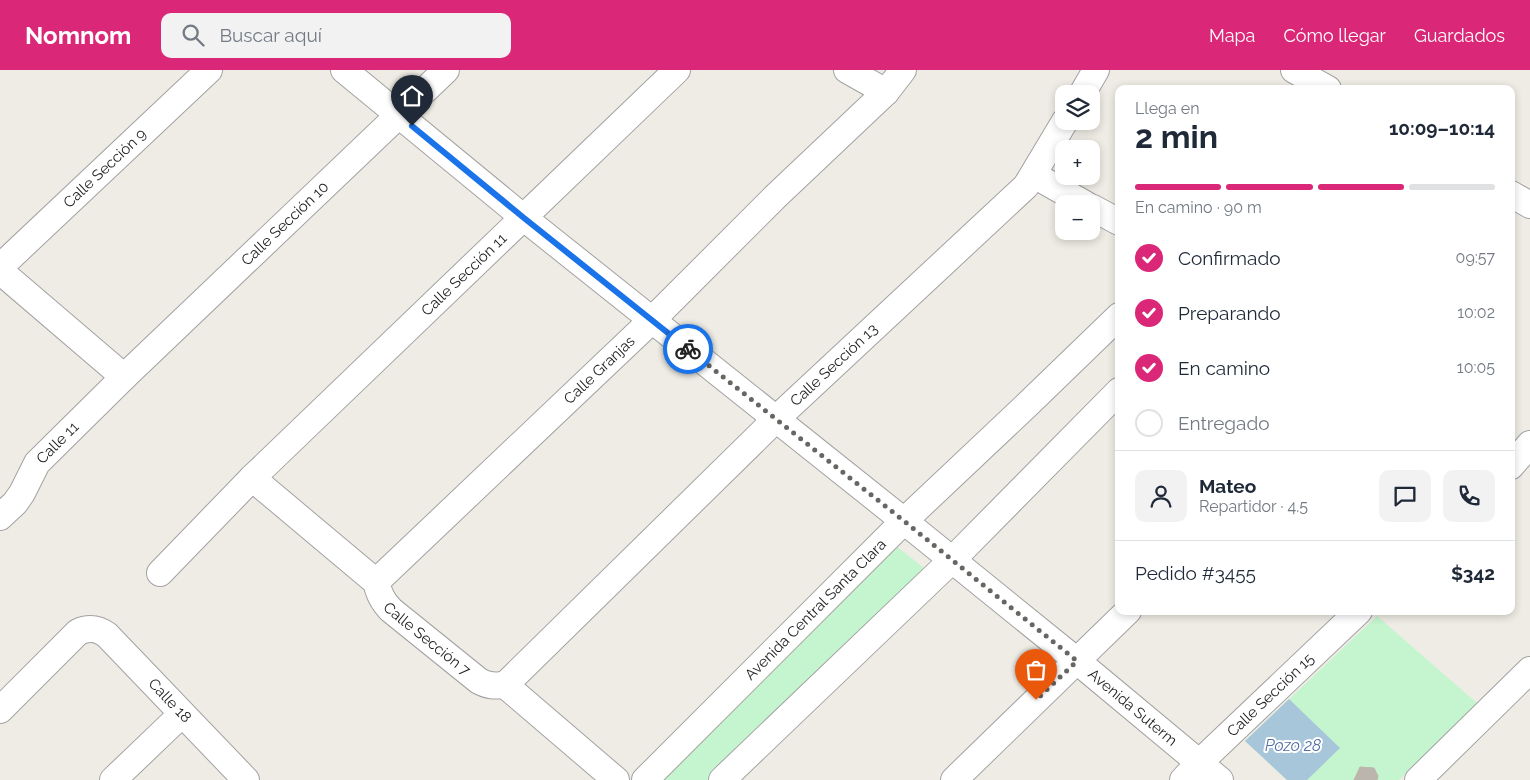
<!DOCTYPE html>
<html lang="es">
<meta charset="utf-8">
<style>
body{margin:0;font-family:Raleway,sans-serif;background:#f2f2f3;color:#1f2937;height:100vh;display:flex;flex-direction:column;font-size:19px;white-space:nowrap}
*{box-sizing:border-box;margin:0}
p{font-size:16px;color:#747a83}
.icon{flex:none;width:28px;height:28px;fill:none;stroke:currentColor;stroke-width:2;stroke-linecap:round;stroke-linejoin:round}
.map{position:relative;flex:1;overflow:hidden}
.panel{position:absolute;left:1115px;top:15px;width:400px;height:530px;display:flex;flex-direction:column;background:#fff;border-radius:10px;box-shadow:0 2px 8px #0003}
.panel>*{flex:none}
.buttons{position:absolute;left:1055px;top:15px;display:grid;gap:10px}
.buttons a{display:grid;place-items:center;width:45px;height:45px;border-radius:10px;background:#fff;box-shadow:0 2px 8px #0003;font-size:25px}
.pin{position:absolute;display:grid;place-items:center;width:42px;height:42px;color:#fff;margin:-51px -21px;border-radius:50% 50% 50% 0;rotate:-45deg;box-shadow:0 0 5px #0007}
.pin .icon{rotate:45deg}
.courier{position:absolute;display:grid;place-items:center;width:50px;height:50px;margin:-25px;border:4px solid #1a73e8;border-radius:50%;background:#fff;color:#222;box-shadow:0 1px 6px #0007}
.summary em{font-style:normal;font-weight:700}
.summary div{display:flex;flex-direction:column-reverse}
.summary{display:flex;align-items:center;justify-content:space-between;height:85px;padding:0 20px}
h1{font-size:32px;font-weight:700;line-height:38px}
.bar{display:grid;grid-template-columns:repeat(4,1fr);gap:8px 5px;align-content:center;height:60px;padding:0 20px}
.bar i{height:6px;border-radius:4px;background:#e0e1e3}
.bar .on{background:#db2777}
.bar p{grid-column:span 4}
.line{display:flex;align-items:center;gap:12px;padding:0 20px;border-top:1px solid #e0e1e3}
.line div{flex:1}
.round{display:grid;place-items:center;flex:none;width:52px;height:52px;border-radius:10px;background:#f2f2f3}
ol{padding:0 20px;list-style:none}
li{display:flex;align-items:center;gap:15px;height:55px}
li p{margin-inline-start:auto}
li .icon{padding:5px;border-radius:50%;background:#db2777;color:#fff;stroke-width:4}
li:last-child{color:#747a83}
li i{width:28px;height:28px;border:2px solid #e0e1e3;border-radius:50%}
header{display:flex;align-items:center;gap:30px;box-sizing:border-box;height:70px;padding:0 25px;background:#db2777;color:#fff}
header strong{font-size:24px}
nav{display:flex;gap:28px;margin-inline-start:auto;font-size:18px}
.search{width:350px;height:45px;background:#f2f2f3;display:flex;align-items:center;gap:12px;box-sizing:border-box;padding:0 18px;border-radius:10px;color:#747a83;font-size:19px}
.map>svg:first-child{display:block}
</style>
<header>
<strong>Nomnom</strong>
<div class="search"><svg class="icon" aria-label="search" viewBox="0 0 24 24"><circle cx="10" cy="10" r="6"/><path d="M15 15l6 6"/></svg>Buscar aquí</div>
<nav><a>Mapa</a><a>Cómo llegar</a><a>Guardados</a></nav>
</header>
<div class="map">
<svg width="1530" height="710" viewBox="0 0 1530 710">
<rect width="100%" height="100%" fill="#eeece4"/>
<g fill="#c4f5cf">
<polygon points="895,475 924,498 707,710 658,710"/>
<polygon points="1377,546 1478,634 1399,710 1287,710 1245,671"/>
</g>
<polygon fill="#a8c6d9" points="1289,629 1340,678 1307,710 1287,710 1245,671"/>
<polygon fill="#bbb5ae" stroke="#bfb5a8" points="1360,697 1374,698 1378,706 1377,710 1354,710"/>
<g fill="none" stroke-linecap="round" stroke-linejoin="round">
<g stroke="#a2a2a2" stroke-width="28">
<g id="minor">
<path id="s1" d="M344 0 524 148 904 451 1077 591 1220 710"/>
<polyline points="847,0 886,22"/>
<polyline points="1294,0 1328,19"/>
<polyline points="1082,24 1096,0"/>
<polyline points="1034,105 1085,134"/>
<polyline points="1511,124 1530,135"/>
<polyline points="1091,137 1119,152"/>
<path id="s2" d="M0 197 209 0"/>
<polyline points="0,201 124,307"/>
<polyline points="1511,396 1530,374"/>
<path id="s3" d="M252 408 376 512C379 523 382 531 391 540L479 611C488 616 495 616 505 615L616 710"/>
<path id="s4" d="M0 447 15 433 22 423 37 393 124 307 446 0"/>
<path id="s5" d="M160 503 252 408 677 0"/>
<path id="s6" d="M376 512 652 250 776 126 886 22 903 0"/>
<path id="s7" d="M505 615 776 349 1026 116 1065 51"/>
<path id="s8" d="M0 640 78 562C89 557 97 558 107 565L246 710"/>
<polyline points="113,710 182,644"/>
<path id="s9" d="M645 710 904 451 1029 333 1119 246"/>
<polyline points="722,710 952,490 1119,321"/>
<polyline points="954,710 1128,541"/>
<path id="s10" d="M1183 710 1199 693 1359 541"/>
<polyline points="1418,710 1530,600"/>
</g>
</g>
<use href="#minor" stroke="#fff" stroke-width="26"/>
</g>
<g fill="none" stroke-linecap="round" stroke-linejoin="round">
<polyline stroke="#676663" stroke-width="5" stroke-dasharray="0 9" points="688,279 904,451 1077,591 1036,630"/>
<polyline stroke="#1a73e8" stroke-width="6" points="412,56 524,148 688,279"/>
</g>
<g text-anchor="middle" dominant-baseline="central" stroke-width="4" stroke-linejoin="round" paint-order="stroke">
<g font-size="15" fill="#1e1e1e" stroke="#fff">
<text stroke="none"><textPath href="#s2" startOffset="144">Calle Sección 9</textPath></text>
<text stroke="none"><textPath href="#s4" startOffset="411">Calle Sección 10</textPath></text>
<text stroke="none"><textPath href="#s5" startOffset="426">Calle Sección 11</textPath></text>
<text stroke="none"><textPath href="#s7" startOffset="459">Calle Sección 13</textPath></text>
<text stroke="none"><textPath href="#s6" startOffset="308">Calle Granjas</textPath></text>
<text stroke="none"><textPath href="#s4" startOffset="95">Calle 11</textPath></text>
<text stroke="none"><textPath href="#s9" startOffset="241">Avenida Central Santa Clara</textPath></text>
<text stroke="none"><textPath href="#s3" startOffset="240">Calle Sección 7</textPath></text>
<text stroke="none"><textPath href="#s10" startOffset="122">Calle Sección 15</textPath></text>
<text stroke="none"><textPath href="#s8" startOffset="232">Calle 18</textPath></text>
<text stroke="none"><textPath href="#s1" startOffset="1014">Avenida Suterm</textPath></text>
</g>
<g font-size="16" font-style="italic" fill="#516fa7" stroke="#fff">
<text x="1293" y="675">Pozo 28</text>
</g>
</g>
</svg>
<div class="buttons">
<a><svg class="icon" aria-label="layers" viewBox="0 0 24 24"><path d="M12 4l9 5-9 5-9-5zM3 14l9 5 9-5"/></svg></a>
<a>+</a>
<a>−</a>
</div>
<div class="pin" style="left:1036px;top:630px;background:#ea580c"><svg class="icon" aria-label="bag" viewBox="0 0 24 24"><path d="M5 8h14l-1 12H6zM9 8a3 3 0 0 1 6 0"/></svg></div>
<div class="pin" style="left:412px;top:56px;background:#1f2937"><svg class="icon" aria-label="home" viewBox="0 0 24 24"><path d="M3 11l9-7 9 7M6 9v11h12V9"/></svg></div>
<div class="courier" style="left:688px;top:279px"><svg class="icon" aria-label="bike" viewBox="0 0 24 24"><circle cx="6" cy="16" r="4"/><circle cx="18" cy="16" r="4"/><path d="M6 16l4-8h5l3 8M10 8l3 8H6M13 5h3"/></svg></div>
<section class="panel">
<div class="summary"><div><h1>2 min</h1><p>Llega en</p></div><em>10:09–10:14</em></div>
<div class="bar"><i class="on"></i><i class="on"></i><i class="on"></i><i></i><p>En camino · 90 m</p></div>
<ol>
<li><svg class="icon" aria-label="check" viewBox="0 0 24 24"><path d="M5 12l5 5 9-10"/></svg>Confirmado<p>09:57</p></li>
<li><svg class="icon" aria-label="check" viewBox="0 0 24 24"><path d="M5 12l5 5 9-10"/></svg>Preparando<p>10:02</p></li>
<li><svg class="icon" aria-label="check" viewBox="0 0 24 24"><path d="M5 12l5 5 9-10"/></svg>En camino<p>10:05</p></li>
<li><i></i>Entregado</li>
</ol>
<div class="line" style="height:90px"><a class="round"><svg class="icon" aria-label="person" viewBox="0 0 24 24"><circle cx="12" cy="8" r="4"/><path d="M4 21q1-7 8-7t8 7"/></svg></a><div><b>Mateo</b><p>Repartidor · 4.5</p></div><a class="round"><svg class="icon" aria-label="chat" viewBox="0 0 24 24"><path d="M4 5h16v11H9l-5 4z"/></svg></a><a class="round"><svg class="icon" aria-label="phone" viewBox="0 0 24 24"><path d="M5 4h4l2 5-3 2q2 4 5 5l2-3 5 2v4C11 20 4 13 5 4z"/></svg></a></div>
<div class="line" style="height:65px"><div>Pedido #3455</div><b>$342</b></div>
</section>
</div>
